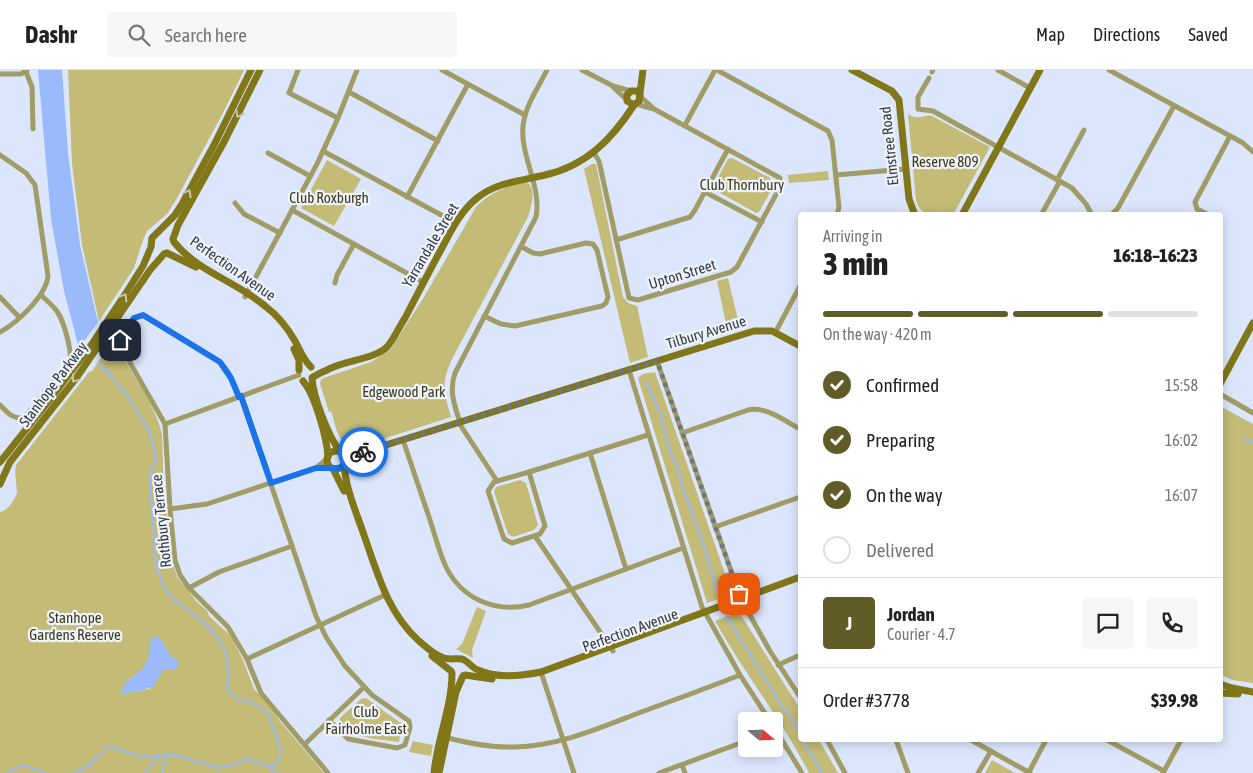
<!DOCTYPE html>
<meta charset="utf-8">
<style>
body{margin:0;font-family:"Asap Condensed",sans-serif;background:#f6f6f6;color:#222;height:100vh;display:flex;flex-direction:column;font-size:19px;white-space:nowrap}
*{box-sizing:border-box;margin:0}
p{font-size:16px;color:#767676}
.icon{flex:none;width:28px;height:28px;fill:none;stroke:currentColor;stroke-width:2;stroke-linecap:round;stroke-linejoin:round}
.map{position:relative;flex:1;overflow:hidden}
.side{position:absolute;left:798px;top:142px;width:425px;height:530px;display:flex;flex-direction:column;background:#fff;border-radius:5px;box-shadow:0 2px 12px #0003}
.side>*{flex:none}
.needle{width:32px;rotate:109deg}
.buttons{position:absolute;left:738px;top:642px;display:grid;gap:10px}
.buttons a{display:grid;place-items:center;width:45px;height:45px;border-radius:5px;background:#fff;box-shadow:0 2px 12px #0003;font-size:25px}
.pin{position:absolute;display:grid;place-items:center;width:42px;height:42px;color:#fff;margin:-21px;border-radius:10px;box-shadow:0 2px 8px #0006}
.courier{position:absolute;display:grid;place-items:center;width:50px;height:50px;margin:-25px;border:4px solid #1a73e8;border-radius:50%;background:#fff;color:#222;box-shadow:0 1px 6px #0007}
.summary em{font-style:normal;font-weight:800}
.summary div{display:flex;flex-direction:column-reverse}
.summary{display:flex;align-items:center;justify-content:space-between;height:85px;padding:0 25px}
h1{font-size:32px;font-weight:800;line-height:38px}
.bar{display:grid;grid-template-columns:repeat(4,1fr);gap:8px 5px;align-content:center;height:60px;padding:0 25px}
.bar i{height:6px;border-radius:4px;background:#e0e0e0}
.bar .active{background:#615b27}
.bar p{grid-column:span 4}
.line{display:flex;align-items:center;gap:12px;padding:0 25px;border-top:1px solid #e0e0e0}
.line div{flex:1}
.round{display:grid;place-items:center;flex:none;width:52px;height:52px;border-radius:5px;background:#f6f6f6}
ol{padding:0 25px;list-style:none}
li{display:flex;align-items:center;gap:15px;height:55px}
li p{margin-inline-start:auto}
li .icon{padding:5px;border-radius:50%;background:#615b27;color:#fff;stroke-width:4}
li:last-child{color:#767676}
li i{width:28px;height:28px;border:2px solid #e0e0e0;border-radius:50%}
header{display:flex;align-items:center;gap:30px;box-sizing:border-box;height:70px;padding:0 25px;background:#fff;border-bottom:1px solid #e0e0e0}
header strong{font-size:24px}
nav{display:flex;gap:28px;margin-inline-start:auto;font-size:18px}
.search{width:350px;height:45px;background:#f6f6f6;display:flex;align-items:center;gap:12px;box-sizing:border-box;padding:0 18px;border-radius:5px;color:#767676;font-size:19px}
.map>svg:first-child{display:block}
</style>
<header>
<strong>Dashr</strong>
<div class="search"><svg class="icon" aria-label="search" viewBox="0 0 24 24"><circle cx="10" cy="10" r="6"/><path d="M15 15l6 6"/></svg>Search here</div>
<nav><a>Map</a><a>Directions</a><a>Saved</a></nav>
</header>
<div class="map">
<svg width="1253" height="703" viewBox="0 0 1253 703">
<rect width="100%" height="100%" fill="#dbe6fc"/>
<g fill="#c3bb76" fill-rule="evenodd">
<polygon points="68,0 244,0 224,41 176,130 167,144 147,161 143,170 134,198 99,251 82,175 72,93"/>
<path d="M908 44C919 51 922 44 932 46L990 77 953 145C938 145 921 149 916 130Z"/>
<polygon points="732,88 770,108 773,117 759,142 756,143 715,120 713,117 728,89"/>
<polygon points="327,90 361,109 334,156 301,138"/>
<polygon points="592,94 596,94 623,227 628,233 637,236 648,287 630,293 584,99"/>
<polygon points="828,101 829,110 789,113 788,105"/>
<path d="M527 112C537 120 531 137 528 147L453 287C441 312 443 320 451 347L361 376C337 378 337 359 331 341L329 342 320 314 321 309 371 292 390 280 424 227 476 137C488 124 509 114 527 112Z"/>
<polygon points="728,208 740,259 728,263 717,211"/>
<path d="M111 278 120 282C135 309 155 335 162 364L164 425 166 430 171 488 177 507 197 532 207 541 209 546 231 566 243 590 254 619 272 638 279 650 324 703H0V442C8 441 14 430 17 423L15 400 16 395 89 302 92 301 106 280ZM142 603 151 618 142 621 121 623C126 612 130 606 142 603Z"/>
<polygon points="655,302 732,524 707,533 638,308 643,304"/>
<polygon points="1220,336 1253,354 1253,613 1232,610 1220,604 1220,423 1223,408 1220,400"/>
<polygon points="520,410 526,413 538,455 534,460 513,467 508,464 494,422 496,417"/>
<polygon points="477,537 486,541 472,580 473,588 456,579 462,574"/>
<path d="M739 542 800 639V670H819L838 703H809C782 650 744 603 715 551Z"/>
<path d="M366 628 402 654 399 672C379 669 354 669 340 653V648L361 629Z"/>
<polygon points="413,671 433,675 431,686 409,682"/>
<polygon points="992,690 1015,703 985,703"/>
</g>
<g fill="#9abafb">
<polygon points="38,0 62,0 68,83 80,175 98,252 79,278 64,221 51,149"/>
<path d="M155 566 161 569 171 587H175L179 595 176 599 163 600 153 617C148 617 146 620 141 621 135 622 127 622 120 624L125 613 141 600 148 590 151 569Z"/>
</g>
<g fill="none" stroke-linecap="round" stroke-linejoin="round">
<g stroke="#9abafb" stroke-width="2">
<polyline points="98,292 124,321 144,352 150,363 155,382 156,391 152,397 150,416 156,495 164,517 172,528 202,551 215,564 225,580 229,604 227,614 230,623 237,629 248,631 267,642 279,672 280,681 279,689 276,694 270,697"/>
<polyline points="646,312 660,342 670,382 678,398 681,413 701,467 720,529"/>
<polyline points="1243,367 1253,373"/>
<polyline points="726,546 776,626 800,661"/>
<polyline points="803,670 822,703"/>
<path d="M7 703C22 692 29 696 45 703"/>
<polyline points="74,703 88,696 108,677 112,677 142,687 174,685 190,689 194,692 208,694 217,698 236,694 246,689 264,694 278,703"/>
<polyline points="145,703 159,685"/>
<polyline points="163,703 164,692 168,684"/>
</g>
<g stroke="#a19b66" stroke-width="5">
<polyline points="298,0 289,23 338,48"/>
<polyline points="442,0 525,45"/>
<polyline points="582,0 613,16 631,21"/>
<polyline points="717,0 828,61 832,70 839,137 837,145"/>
<polyline points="998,0 1030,18"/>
<polyline points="1109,0 1243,73 1253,82"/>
<polyline points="26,2 32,17 33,59"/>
<polyline points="932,2 933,0"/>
<polyline points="0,4 21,4 27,0"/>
<polyline points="929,8 918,27 918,39 933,41 1072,118 1086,134 1092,145"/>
<polyline points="613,17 626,29"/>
<polyline points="349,22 438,71"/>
<polyline points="641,27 653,38"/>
<polyline points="685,55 715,0"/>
<polyline points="323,81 456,153"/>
<polyline points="268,83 310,106"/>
<polyline points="594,83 599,91 629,228 638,230 731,202 737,197 780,117 780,108 654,39 636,34"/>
<path d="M0 85 26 103 35 115 48 206C46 226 17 253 0 262"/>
<polyline points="836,105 905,99"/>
<polyline points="1057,110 1084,60"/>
<polyline points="705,122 762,152"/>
<polyline points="407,127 468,14"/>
<polyline points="235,133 244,144 280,163"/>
<polyline points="292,140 423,212"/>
<polyline points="1041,145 1060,111"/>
<polyline points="1111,145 1118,138 1174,36"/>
<polyline points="1209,145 1197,139 1195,132 1230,66"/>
<polyline points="1220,153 1220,158"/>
<polyline points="616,170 690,147 695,140 728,79"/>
<polyline points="335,213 337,205 354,174"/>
<polyline points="0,227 19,247"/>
<polyline points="245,227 317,94 338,48 357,0"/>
<polyline points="484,246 501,254 515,256 602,236 606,233 608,227 597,180 593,174 586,173 540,184 533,183 522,177"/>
<polyline points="775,263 800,216"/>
<polyline points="657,291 741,529"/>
<polyline points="629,300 702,537 740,605 770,651"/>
<polyline points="1220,324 1253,343"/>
<path d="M239 327 228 302 220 292 145 246C133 243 117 265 121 277L165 354 170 439 175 490 180 505 189 518 228 557 247 589 261 623 328 703"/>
<polyline points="241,327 316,546 326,567 345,596 372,625 409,651 410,657 405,675 397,678 348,669 329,650"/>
<path d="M0 335C7 342 14 351 25 347L70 291C72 281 64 252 58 243 54 236 47 231 41 225"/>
<path d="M460 352C454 335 449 320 455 303L536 147C542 117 520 86 523 56 525 36 538 18 547 0"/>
<polyline points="459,353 497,411"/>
<polyline points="165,354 299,305"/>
<path d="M682 363 748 340C766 336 785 351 800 359"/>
<path d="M403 370C412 396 421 423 430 450 435 465 439 482 446 497 462 529 495 543 529 535L683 478"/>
<polyline points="590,383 626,499"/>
<polyline points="316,398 331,398"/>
<polygon points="529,402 545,456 540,464 512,473 504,469 488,421 494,412"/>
<polyline points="529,402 648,365"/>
<polyline points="170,439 207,434 316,398 328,388"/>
<polyline points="715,457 800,427"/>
<polyline points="535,466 613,581"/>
<polyline points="189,518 219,502 292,476"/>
<polyline points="743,533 770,581 800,627"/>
<polyline points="247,589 385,525"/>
<polyline points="778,595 800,585"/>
<polyline points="541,602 574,703"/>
<polyline points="774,657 802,703"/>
<path d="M444 667C467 673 491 678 515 677 558 676 597 659 636 644 671 631 705 619 740 605"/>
<polyline points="827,670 845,703"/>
<polyline points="896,670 908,703"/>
<polyline points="971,670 1030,703"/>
<polyline points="1107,670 1164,701"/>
<polyline points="305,674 364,617"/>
<polyline points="682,695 685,703"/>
<polyline points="1029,702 1046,670"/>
<polyline points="659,703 746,671"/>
<polyline points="978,703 991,681"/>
<polyline points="1163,703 1181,670"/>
</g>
<g stroke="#817618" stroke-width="7">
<polyline points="852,0 892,21 899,30 909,129 915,145"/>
<polyline points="640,25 637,21 631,21 627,25 627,31 634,35 639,31 643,0"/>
<polyline points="962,145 1040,0"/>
<polyline points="173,169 178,155 224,72 260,0"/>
<path d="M174 172C197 201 237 212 265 236 277 245 287 257 295 271 300 280 303 289 311 297"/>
<polyline points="167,183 196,197"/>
<polyline points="294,279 299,290 299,300"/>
<path d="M313 307C318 304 322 302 327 300 342 291 375 289 387 277 394 269 399 257 405 248 418 223 431 198 444 174 453 157 462 140 477 128 497 112 520 111 545 105 586 96 612 69 634 35"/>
<path d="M312 308C313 327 329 368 341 383"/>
<path d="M303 311C315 325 327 368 328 387"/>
<polyline points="1220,314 1253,253"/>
<circle cx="336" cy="390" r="9"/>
<polyline points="0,392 55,323 92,274 126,223 143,196 151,177 152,168 175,145 182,134 214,75 251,0"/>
<polyline points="345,393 360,383 754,261 772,261 800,276"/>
<path d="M344 395C346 420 357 444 365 468 378 505 388 543 419 571 426 577 434 585 444 588 450 590 456 588 462 589 468 591 472 598 478 600 497 609 521 606 541 602L800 507"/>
<polyline points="333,399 344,421"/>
<polyline points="0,414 10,392 77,307 150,200 164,184"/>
<polyline points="432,586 451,601"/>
<polyline points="465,605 492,609"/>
<polyline points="1220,614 1232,618 1253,622"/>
<polyline points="1220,623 1238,624"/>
<path d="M434 703C437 669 452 637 452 603"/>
<polyline points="439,703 456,622 463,606"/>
</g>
</g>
<defs><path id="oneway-chevron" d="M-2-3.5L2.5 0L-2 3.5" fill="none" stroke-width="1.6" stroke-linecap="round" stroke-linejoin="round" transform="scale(1.25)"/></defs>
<g stroke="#c8c7ac">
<use href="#oneway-chevron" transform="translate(239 44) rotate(117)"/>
<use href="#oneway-chevron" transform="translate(188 123) rotate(-61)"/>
<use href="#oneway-chevron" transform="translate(124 227) rotate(-57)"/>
<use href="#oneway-chevron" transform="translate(75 309) rotate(127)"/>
</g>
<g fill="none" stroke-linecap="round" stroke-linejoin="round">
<polyline stroke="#6f7683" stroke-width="5" stroke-dasharray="0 9" points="363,382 657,291 739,524"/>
<polyline stroke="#1a73e8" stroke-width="6" points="120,270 134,248 143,245 220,292 231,308 239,327 241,326 271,413 316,398 340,398 345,393 363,382"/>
</g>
<g text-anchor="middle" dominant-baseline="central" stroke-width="4.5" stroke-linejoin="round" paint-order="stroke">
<g font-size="15" fill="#353a42" stroke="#eef3fc">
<text transform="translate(889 76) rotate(-96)">Elmstree Road</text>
<text transform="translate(430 175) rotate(-59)">Yarrandale Street</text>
<text transform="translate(233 198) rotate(35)">Perfection Avenue</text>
<text transform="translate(682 204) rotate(-17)">Upton Street</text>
<text transform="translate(706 262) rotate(-17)">Tilbury Avenue</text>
<text transform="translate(53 314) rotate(-53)">Stanhope Parkway</text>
<text transform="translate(161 451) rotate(-96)">Rothbury Terrace</text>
<text transform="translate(630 560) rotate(-20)">Perfection Avenue</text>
</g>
<g font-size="15" fill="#3f3b19" stroke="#eef3fc">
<text x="945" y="91">Reserve 809</text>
<text x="742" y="114">Club Thornbury</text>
<text x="329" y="127">Club Roxburgh</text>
<text x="404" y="321">Edgewood Park</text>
<text x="75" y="547">Stanhope<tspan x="75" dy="17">Gardens Reserve</tspan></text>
<text x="366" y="641">Club<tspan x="366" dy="17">Fairholme East</tspan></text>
</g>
</g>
</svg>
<div class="buttons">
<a><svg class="needle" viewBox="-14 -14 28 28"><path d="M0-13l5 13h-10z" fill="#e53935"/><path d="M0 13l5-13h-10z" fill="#767676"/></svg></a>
</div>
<div class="pin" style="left:739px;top:524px;background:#ea580c"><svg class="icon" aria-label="bag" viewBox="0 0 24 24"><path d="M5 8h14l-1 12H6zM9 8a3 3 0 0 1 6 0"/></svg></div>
<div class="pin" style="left:120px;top:270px;background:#1f2937"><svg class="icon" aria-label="home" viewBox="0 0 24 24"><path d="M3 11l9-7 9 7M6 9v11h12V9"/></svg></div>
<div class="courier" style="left:363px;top:382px"><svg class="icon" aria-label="bike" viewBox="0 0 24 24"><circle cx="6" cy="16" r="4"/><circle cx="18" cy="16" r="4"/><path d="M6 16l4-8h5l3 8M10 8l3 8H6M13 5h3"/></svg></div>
<section class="side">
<div class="summary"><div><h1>3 min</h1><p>Arriving in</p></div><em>16:18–16:23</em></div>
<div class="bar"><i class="active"></i><i class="active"></i><i class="active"></i><i></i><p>On the way · 420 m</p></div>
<ol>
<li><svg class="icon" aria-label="check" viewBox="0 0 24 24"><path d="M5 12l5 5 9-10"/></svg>Confirmed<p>15:58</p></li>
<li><svg class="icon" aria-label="check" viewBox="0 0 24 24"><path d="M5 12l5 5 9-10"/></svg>Preparing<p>16:02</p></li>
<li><svg class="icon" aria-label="check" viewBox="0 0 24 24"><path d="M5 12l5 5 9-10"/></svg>On the way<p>16:07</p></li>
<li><i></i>Delivered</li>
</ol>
<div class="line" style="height:90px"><b class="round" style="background:#615b27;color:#fff">J</b><div><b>Jordan</b><p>Courier · 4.7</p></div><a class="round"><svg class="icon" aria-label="chat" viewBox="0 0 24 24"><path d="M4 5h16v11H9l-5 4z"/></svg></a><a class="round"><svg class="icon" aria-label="phone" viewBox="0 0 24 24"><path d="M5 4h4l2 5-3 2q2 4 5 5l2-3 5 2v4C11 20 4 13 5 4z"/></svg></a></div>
<div class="line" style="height:65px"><div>Order #3778</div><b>$39.98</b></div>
</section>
</div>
